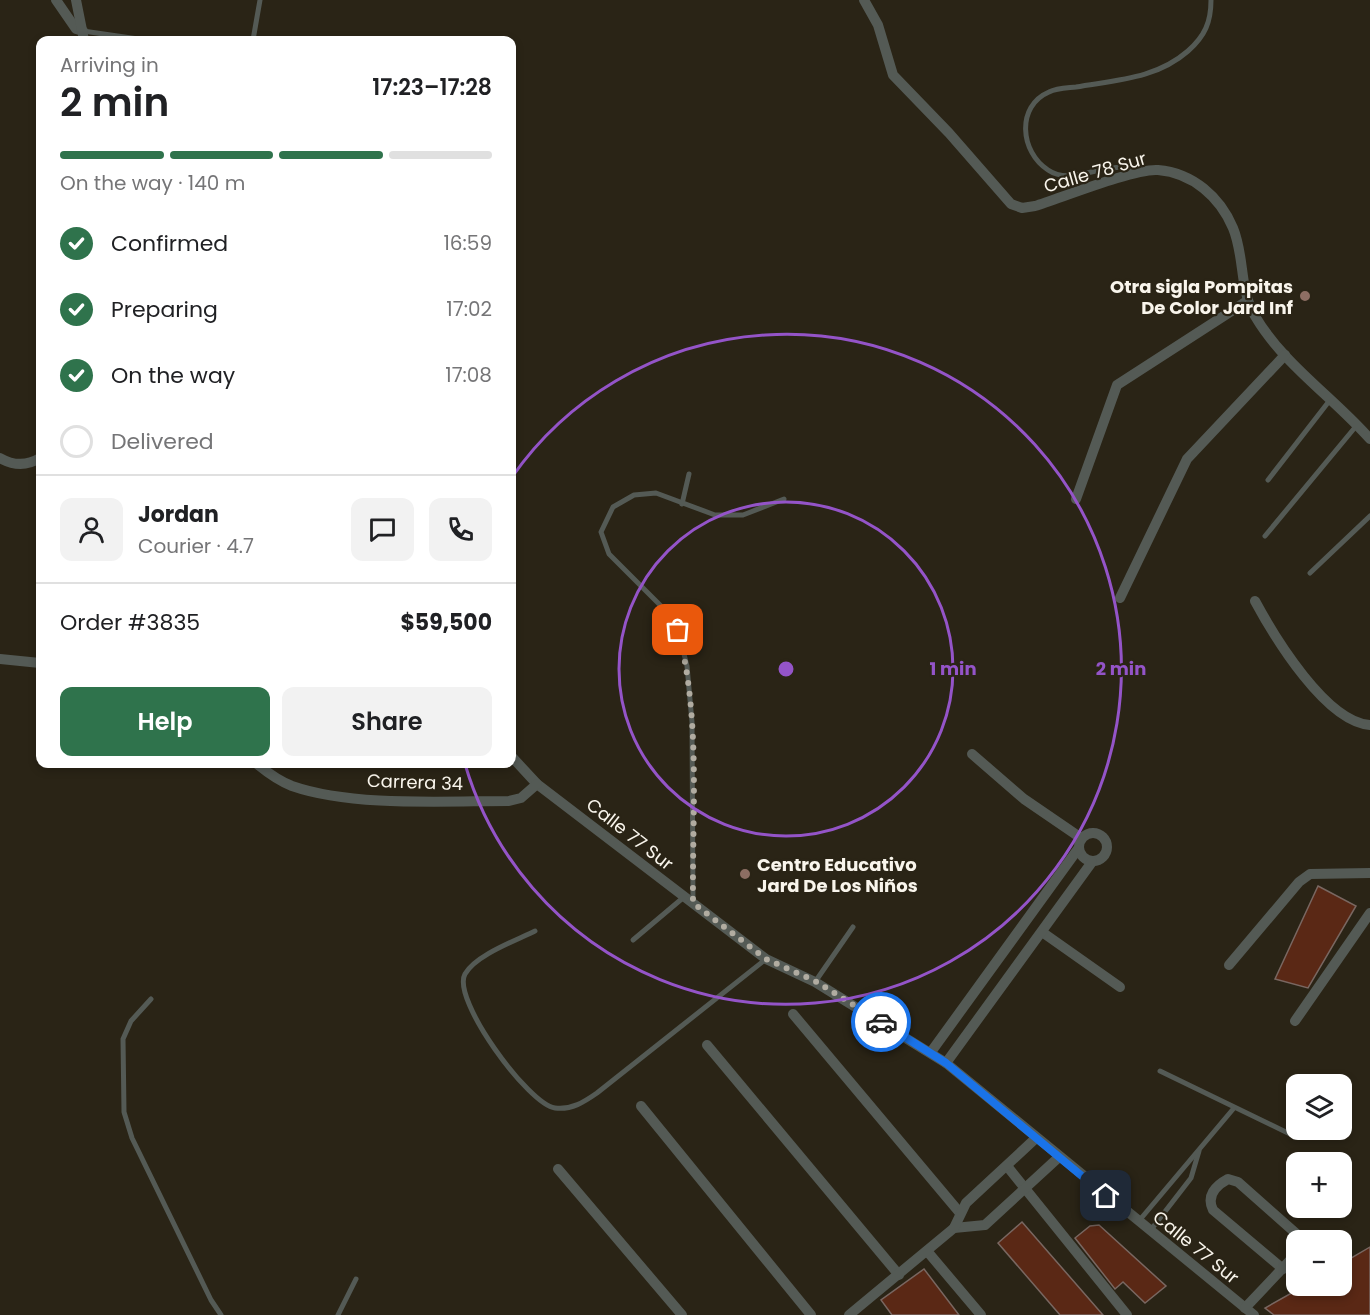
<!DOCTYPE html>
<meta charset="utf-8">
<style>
body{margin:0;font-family:Poppins,sans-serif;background:#f2f2f2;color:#202124;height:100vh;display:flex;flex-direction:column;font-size:22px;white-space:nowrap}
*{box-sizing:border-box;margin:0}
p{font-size:20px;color:#757577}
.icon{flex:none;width:33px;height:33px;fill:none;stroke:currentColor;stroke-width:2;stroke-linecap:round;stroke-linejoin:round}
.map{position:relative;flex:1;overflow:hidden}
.side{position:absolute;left:36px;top:36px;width:480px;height:732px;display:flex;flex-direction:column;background:#fff;border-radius:12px;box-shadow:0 3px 9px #0003}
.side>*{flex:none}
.buttons{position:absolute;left:1286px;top:1074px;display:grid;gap:12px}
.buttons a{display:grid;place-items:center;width:66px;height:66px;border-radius:12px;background:#fff;box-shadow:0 3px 9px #0003;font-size:30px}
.pin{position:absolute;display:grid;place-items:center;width:51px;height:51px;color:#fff;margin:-26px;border-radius:12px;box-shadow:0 3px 9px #0006}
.courier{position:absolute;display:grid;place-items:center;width:60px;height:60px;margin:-30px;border:4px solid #1a73e8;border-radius:50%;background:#fff;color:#222;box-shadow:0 2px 8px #0007}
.summary em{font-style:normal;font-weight:600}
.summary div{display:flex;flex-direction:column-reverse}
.summary{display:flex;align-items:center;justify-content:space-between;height:102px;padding:0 24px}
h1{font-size:39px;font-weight:600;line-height:45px}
.bar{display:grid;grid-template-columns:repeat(4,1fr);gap:9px 6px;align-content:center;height:72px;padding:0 24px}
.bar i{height:8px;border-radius:4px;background:#e0e0e0}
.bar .active{background:#2f734c}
.bar p{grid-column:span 4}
.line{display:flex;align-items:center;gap:15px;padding:0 24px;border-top:2px solid #e0e0e0}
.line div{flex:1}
.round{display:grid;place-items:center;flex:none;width:63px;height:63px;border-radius:12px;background:#f2f2f2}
ol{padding:0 24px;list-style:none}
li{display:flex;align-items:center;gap:18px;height:66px}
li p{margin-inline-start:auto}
li .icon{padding:6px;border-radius:50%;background:#2f734c;color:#fff;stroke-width:4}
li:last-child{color:#757577}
li i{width:33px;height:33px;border:3px solid #e0e0e0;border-radius:50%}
.button{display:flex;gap:12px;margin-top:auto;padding:12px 24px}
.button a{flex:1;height:69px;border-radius:12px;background:#2f734c;color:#fff;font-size:24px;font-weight:600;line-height:69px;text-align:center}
.button a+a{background:#f2f2f2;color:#202124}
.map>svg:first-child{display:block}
</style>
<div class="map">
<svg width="1370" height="1315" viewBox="0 0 1370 1315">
<rect width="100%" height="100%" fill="#2a2416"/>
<g fill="#5a2815" stroke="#796761" stroke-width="1.5">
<polygon points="1318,886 1356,906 1308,988 1275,979"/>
<polygon points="1022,1222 1103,1315 1060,1315 998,1243"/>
<polygon points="1099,1225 1166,1286 1145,1303 1123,1282 1115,1289 1075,1238 1090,1226"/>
<polygon points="1370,1247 1370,1315 1274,1315 1265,1308 1304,1286 1341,1286 1341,1264"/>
<polygon points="924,1269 959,1315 892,1315 881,1300"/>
</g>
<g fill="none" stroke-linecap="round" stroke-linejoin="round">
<g stroke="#545a55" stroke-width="5">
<polyline points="83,31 145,40"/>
<polyline points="253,40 260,0"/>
<path d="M1137 172C1111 156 1074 188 1048 170 1020 152 1016 106 1049 92 1057 88 1068 88 1076 87 1116 80 1156 79 1188 51 1205 36 1211 22 1211 0"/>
<polyline points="1268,480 1330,400"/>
<polyline points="682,504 689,474"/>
<polyline points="1265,536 1357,425"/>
<polyline points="1310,573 1370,516"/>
<polyline points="693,902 692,722 687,666 678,630 663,608 609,554 601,532 613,507 634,495 656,493 715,515 743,515 784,499"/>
<path d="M535 931C515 941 476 955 465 974 451 999 529 1105 555 1108 572 1110 584 1102 597 1093L766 959"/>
<polyline points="633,940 684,897"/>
<polyline points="815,982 853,927"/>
<polyline points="151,999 131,1021 123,1039 124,1112 132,1138 211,1300 221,1315"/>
<path d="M1160 1071 1290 1134C1304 1138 1313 1139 1325 1130"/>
<polyline points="1138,1222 1234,1108"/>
<polyline points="1150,1231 1191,1178 1199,1151"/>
<polyline points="338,1315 356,1279"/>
</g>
<g stroke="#545a55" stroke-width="10">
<polyline points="56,0 76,29 83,31"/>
<polyline points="76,0 84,40"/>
<path d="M864 0 878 25 893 75 949 133 1011 204 1022 208 1035 206C1061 198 1135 168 1158 170 1193 173 1220 197 1233 228 1245 257 1239 289 1255 316 1283 364 1333 397 1370 439"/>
<path d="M0 458C14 466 27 466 40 458"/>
<polyline points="1076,499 1117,385 1247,301"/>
<polyline points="1120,598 1187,459 1285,355"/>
<path d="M1255 601C1275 638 1326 722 1370 725"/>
<polyline points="0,659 40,663"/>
<polyline points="972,754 1024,799 1081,838"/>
<polyline points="512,757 537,784 766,959 815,982 946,1063 1254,1315"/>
<path d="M257 764C268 773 279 781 292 786 352 807 446 801 509 801L521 798 537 784"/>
<circle cx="1093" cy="847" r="14"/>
<polyline points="1042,932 1120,987"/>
<polyline points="1229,965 1299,882 1310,874 1370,873"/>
<polyline points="793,1014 960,1213"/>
<polyline points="1295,1021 1370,913"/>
<polyline points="707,1045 899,1275"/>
<polyline points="931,1052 1078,849"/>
<polyline points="946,1063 1092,862"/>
<polyline points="641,1106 811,1315"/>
<polyline points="1007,1166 1127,1315"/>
<polyline points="558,1169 682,1315"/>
<polyline points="954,1228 985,1225 1059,1157"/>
<polyline points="927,1251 981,1315"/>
<path d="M1283 1269 1213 1210C1206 1196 1215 1186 1228 1179L1238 1182 1299 1236 1300 1240"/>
<polyline points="1245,1308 1296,1254"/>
<polyline points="849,1315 954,1228 966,1203 1036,1138"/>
</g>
</g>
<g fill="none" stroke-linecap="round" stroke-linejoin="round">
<path stroke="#b1aca1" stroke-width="6" stroke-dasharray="0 10.8" d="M678 630C701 718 692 813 693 903L766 959 815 981 881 1022"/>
<polyline stroke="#1a73e8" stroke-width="8" points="881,1022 946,1063 1106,1196"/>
</g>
<g fill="none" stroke="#9454c8" stroke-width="3">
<circle cx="786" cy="669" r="167"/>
<path d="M512 477A335 335 0 1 1 465 764"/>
</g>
<g fill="#8d6e63" stroke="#2a2416" stroke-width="2">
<circle cx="1305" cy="296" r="6"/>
<circle cx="745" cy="874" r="6"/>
</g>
<g text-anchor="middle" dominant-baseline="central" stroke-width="4.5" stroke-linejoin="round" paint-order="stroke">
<g font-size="18" fill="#f9f5ec" stroke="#2a2416">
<text transform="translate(1095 172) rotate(-16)">Calle 78 Sur</text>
<text transform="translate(415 782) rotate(2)">Carrera 34</text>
<text transform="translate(630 834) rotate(38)">Calle 77 Sur</text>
<text transform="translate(1196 1247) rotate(39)">Calle 77 Sur</text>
</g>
<g font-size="18" font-weight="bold" fill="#f9f5ec" stroke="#2a2416" text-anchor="end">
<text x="1293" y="286">Otra sigla Pompitas<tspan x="1293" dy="21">De Color Jard Inf</tspan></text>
<text x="757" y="864" text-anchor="start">Centro Educativo<tspan x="757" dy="21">Jard De Los Niños</tspan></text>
</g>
</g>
<circle cx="786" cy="669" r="9" fill="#9454c8" stroke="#2a2416" stroke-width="3"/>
<g font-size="18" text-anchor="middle" font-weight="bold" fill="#9454c8" stroke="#2a2416" stroke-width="4.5" stroke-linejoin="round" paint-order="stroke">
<text x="953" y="675">1 min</text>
<text x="1121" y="675">2 min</text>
</g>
</svg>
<div class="buttons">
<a><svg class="icon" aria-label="layers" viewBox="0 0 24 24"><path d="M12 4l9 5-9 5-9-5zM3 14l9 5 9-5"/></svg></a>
<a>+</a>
<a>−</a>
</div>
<div class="pin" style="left:678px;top:630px;background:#ea580c"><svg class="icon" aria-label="bag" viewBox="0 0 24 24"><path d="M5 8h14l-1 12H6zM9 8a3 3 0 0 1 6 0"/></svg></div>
<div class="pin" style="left:1106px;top:1196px;background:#1f2937"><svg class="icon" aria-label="home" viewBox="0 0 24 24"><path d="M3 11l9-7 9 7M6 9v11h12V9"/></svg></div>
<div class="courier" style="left:881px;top:1022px"><svg class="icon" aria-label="car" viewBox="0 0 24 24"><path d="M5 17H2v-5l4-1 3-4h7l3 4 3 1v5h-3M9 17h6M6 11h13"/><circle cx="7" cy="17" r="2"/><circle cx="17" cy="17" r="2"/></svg></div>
<section class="side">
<div class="summary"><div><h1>2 min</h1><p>Arriving in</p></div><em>17:23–17:28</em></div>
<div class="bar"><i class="active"></i><i class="active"></i><i class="active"></i><i></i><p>On the way · 140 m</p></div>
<ol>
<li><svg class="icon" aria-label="check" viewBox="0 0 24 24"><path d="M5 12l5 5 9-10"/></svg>Confirmed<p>16:59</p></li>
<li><svg class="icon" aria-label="check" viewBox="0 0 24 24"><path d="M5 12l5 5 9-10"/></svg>Preparing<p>17:02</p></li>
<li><svg class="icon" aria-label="check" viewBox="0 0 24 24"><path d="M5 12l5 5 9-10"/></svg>On the way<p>17:08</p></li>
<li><i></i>Delivered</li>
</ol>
<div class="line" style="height:108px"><a class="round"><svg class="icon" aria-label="person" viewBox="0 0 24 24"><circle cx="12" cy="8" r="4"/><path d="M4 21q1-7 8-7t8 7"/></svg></a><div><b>Jordan</b><p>Courier · 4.7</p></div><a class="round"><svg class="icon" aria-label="chat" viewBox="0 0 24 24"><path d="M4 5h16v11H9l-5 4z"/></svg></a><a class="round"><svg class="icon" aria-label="phone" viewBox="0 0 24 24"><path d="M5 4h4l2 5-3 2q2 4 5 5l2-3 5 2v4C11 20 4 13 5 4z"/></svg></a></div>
<div class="line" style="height:78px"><div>Order #3835</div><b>$59,500</b></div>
<div class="button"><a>Help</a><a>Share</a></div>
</section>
</div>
